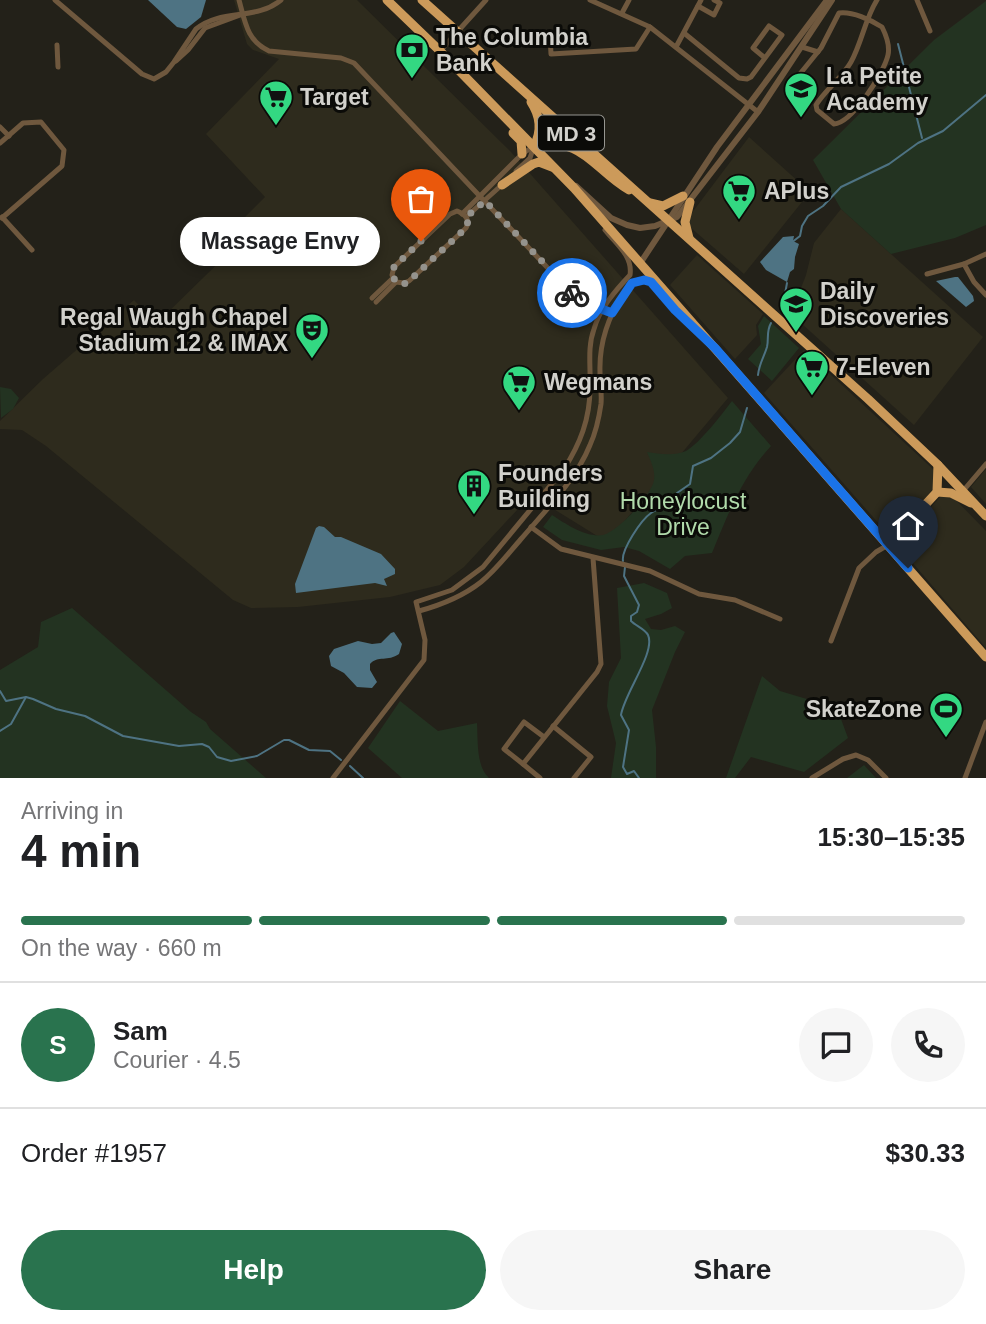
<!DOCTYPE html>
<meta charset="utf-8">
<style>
body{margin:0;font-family:Arial,sans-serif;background:#f6f6f6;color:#202124;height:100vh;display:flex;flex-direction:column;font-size:26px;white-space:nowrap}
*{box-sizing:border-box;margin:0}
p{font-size:23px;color:#757577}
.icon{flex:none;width:38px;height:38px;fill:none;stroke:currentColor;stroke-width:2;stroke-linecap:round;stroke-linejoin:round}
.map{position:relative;height:778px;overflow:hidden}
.drawer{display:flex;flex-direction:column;background:#fff;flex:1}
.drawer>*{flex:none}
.pin{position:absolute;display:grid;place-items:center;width:60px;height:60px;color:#fff;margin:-72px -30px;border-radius:50% 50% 50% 0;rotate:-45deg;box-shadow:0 0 7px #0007}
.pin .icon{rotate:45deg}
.courier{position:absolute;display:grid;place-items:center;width:70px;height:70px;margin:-35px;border:5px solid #1a73e8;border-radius:50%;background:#fff;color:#222;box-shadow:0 2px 9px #0007}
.bubble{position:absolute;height:49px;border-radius:24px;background:#fff;box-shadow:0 4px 10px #0003;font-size:23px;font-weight:800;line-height:49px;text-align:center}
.overview em{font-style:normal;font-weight:800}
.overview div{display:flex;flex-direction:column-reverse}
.overview{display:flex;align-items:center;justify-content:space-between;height:119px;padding:0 21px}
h1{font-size:46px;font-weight:800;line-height:52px}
.bar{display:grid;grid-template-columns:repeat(4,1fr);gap:10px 7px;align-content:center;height:84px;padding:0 21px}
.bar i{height:9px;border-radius:5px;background:#e0e0e0}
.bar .current{background:#29734e}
.bar p{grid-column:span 4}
.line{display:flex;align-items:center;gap:18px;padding:0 21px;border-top:2px solid #e0e0e0}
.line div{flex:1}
.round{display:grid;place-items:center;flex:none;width:74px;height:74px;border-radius:37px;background:#f6f6f6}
.button{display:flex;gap:14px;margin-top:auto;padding:14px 21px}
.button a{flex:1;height:80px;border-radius:42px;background:#29734e;color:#fff;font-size:28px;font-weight:800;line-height:80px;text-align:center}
.button a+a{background:#f6f6f6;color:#202124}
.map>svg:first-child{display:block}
</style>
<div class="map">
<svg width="986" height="778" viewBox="0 0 986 778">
<rect width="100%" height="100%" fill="#232119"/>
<g fill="#2e2b1d">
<polygon points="234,0 357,0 511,152 728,398 607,542 531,495 464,567 440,585 390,597 298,607 251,608 233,600 46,446 22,430 0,429 0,421 43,379 134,300 154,321 159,316 162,318 247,235 245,217 265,197 206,134 279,59 253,50 247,44"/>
<polygon points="749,137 810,192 744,274 690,227 688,218"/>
<polygon points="841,209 983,337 914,425 791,314 806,275 814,243"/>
<polygon points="697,255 763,314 756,325 757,335 735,359 670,285"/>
<polygon points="804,350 935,471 936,486 892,534 888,534 764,393"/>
<polygon points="986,469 986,504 971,487"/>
<polygon points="949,493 986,531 986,648 899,547 899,543 940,497"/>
</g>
<g fill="#233321">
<polygon points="986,1 986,225 955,238 891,254 841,209 813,160 934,40"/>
<polygon points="764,316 799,348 772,381 748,359 761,344 758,326"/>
<polygon points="0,387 11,389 19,398 13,409 1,418"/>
<path d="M732 401 771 446C742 477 728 514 712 553L685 556 670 569 639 551 624 547 601 550 562 540 543 527 552 515C566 524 586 538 603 535 619 531 647 498 653 484 657 473 651 462 647 452 659 454 674 456 686 451 700 443 722 414 732 401Z"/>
<polygon points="644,583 667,593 672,608 661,614 645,619 651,629 661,630 675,626 685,632 675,652 652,710 656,747 656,778 611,778 616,743 607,706 609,682 621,658 617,588"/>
<polygon points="72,608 191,712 206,722 210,729 266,778 0,778 0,670 38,647 41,622"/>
<polygon points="762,676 780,691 837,708 848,738 804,772 751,757 735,778 726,778"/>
<path d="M400 701 438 731 477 723C478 739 476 767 489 778H402L368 748Z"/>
<polygon points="864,765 876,778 847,778"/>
</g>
<g fill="#4e7383">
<polygon points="148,0 206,0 201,17 186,29 177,27"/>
<polygon points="794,236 793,241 799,244 795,257 794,269 790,272 787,282 766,270 760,262 783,237"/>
<polygon points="955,277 958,277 973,296 974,301 966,307 936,281"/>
<polygon points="319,526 324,527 335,537 341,537 381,554 395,569 395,574 384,579 387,586 375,583 296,593 295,584 316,528"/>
<path d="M394 632 402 644 399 654C388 662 378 655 370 664V670L377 682 372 688 357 687 344 673 331 666 329 656 334 649 358 641 372 644 381 643 391 633Z"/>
</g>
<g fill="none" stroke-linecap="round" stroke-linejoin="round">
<g stroke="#4e7383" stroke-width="2">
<polyline points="898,44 922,138"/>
<polyline points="791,243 800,236 802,226 808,216 823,206 841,187 889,164 918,143 943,131 986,95"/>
<polyline points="782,310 787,283"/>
<path d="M758 375C759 364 764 357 767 347 769 338 766 332 771 323"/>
<path d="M623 561C621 550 641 520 651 513 657 508 665 508 672 504L677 493 690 484 693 466 711 458 730 443 740 432 747 408"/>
<path d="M625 567 624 576 639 605 637 612 631 616V621C636 626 645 629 648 635 656 652 624 694 621 715L629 730 623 767 627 774 634 771 639 778"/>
<polyline points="0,691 6,701 26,697 33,699 56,709 85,716 123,736 179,746 202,744 209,747 217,757 231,761 257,756 284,740 289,740 309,750 330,751 341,760"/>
<polyline points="0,731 11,724 26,697"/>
<polyline points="350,766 363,778"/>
</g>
<g stroke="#6f583e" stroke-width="5">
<path d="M55 0 142 74 154 79 166 72 174 62 196 29C222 8 256 21 281 0"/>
<path d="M239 0C245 22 247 41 269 51L341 58 354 63 578 300 606 310"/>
<polyline points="590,0 650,27 758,112"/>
<polyline points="917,0 930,31"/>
<polyline points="698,6 714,15 720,3 714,0"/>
<polyline points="622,13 629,0"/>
<polyline points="684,33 739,78 747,79 751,77 782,35 769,26 753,48 765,58"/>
<polyline points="506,38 550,35 551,54 636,49 650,27"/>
<polyline points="57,45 58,67"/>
<polyline points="676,47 701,0"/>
<polyline points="802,47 818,52"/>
<polyline points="440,51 486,0"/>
<polyline points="176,61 188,50 205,28 243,14"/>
<path d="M795 80 821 48 839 13C852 11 871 20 882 27 886 35 890 46 888 55 884 73 852 123 834 124L817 110 816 105C825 90 842 78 851 62 862 42 865 19 877 0"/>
<polyline points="0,127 9,136"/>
<polyline points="0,143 23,123 41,122 64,150 62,166 2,218"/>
<polyline points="516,171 530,158 534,146"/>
<path d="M457 211C464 214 471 219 466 228L409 281 404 283 396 282 392 275 394 267 450 214Z"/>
<polyline points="462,214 522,154 534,146"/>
<polyline points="2,217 32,250"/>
<polyline points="466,217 504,183"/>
<polyline points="964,264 974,282 986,295"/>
<polyline points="927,274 964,264 986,254"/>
<polyline points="372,298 393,278"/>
<polyline points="376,302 396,282"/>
<polyline points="963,491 986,464"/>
<polyline points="531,527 561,549 650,571 699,594 735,600 780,619"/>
<path d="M419 611C441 605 462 597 481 582 496 570 508 554 521 539 545 511 576 480 590 445 596 432 599 418 601 404 602 393 600 383 600 372 599 343 608 317 624 292 631 282 639 278 651 282L680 315"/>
<polyline points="831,641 859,568 876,552 888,545"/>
<polyline points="553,726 591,757 574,778"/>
<polyline points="544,737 524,722 504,749 523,764 597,672 601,664 593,558"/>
<polyline points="523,764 540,778"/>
<path d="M333 778 424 660 425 640 416 602 452 590 483 567 564 469C580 444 590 419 590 388 591 368 587 348 594 329 600 308 615 291 630 275 633 256 616 244 605 230"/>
<polyline points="812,778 843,759 856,755 868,760 886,778"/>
<polyline points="965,778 986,722"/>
</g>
<g stroke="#6f583e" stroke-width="6">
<polyline points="576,186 611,218 627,225 640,228 655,226 677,217 758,112 832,0"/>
<polyline points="641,262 717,147 827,0"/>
</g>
<g stroke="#cc9a5a" stroke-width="9">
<polyline points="387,0 440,51 574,188 986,657"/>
<polyline points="422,0 868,399 938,465 986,516"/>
<path d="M531 102C541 117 542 131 534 146"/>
<polyline points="513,133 521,141 522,154"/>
<path d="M534 146C583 136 592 168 629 190"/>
<polyline points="502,185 533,164 539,162 552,167"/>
<polyline points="650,203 663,206 683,196"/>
<polyline points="689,238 685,222 690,202"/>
<polyline points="937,492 951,493 971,503"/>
<polyline points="888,545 937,492 938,465"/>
</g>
</g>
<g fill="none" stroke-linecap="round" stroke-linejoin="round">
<polyline stroke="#95938d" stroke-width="7" stroke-dasharray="0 12.6" points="421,241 394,267 392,275 396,282 404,284 409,281 466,228 468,221 466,217 485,201 572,293"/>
<polyline stroke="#1a73e8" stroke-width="9" points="572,293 578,300 612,313 632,283 644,280 651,282 675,310 715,348 908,568"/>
</g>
<defs>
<g id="bank-pin" transform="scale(1.75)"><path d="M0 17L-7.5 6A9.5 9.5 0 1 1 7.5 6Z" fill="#33d882" stroke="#0b0b08"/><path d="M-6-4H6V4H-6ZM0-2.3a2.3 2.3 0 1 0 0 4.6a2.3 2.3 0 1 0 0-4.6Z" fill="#111"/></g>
<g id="school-pin" transform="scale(1.75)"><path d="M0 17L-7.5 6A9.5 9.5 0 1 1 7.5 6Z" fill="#33d882" stroke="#0b0b08"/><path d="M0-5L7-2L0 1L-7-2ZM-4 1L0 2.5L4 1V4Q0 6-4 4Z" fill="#111"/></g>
<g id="supermarket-pin" transform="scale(1.75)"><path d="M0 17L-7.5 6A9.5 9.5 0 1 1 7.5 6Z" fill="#33d882" stroke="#0b0b08"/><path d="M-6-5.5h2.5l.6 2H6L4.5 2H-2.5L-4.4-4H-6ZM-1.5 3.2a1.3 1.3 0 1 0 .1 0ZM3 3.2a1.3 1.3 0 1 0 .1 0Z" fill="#111"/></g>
<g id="theatre-pin" transform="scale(1.75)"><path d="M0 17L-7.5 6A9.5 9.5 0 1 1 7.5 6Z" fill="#33d882" stroke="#0b0b08"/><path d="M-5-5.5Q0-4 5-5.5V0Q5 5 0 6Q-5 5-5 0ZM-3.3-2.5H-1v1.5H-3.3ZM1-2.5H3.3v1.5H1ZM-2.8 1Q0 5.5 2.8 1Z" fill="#111"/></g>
<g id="building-pin" transform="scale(1.75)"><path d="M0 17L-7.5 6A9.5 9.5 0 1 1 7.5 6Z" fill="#33d882" stroke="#0b0b08"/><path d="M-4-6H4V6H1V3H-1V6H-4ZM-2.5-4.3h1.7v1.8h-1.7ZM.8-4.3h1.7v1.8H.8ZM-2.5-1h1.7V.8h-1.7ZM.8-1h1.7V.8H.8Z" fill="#111"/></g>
<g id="stadium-pin" transform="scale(1.75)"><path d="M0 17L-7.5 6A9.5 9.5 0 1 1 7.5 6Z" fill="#33d882" stroke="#0b0b08"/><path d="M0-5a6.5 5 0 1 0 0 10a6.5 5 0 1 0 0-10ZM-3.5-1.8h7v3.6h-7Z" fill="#111"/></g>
</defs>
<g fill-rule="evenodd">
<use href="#bank-pin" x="412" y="50"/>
<use href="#school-pin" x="801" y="89"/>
<use href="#supermarket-pin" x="276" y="97"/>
<use href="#supermarket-pin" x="739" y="191"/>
<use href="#school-pin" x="796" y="304"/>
<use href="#theatre-pin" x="312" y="330"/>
<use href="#supermarket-pin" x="812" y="367"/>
<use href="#supermarket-pin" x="519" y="382"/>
<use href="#building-pin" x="474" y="486"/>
<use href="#stadium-pin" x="946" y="709"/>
</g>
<g text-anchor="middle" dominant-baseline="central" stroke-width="6" stroke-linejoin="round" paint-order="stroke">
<rect fill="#0b0b08" stroke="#969691" stroke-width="2" x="538" y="115.5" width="66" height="35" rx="5"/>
<g font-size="21" font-weight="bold" fill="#d2d1cc">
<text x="571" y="133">MD 3</text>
</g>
<g font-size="23" font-weight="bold" fill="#d2d1cc" stroke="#0b0b08" text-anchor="start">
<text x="436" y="37">The Columbia<tspan x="436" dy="26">Bank</tspan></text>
<text x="826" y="76">La Petite<tspan x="826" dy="26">Academy</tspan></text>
<text x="300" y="97">Target</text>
<text x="764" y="191">APlus</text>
<text x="820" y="291">Daily<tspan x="820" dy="26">Discoveries</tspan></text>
<text x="288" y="317" text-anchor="end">Regal Waugh Chapel<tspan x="288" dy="26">Stadium 12 &amp; IMAX</tspan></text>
<text x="836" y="367">7-Eleven</text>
<text x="544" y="382">Wegmans</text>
<text x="498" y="473">Founders<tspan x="498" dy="26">Building</tspan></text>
<text x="922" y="709" text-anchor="end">SkateZone</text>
</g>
<g font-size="23" fill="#b1dbab" stroke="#0b0b08">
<text x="683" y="501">Honeylocust<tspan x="683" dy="26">Drive</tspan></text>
</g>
</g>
</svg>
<div class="pin" style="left:421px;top:241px;background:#ea580c"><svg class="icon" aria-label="bag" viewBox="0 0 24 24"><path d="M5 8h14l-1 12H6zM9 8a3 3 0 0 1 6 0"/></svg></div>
<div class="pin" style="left:908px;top:568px;background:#1f2937"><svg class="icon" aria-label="home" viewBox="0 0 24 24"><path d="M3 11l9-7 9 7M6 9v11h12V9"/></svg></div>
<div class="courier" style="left:572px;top:293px"><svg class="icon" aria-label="bike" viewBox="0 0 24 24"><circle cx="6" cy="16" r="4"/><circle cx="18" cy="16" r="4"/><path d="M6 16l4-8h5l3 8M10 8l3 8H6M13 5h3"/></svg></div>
<div class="bubble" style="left:180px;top:217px;width:200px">Massage Envy</div>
</div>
<section class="drawer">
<div class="overview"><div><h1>4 min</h1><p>Arriving in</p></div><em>15:30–15:35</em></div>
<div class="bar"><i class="current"></i><i class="current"></i><i class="current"></i><i></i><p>On the way · 660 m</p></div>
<div class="line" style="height:126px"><b class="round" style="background:#29734e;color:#fff">S</b><div><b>Sam</b><p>Courier · 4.5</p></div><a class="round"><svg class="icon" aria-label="chat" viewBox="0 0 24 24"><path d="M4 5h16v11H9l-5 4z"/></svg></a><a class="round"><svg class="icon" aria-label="phone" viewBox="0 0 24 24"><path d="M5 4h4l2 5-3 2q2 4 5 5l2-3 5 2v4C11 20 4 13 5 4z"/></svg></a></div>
<div class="line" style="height:91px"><div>Order #1957</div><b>$30.33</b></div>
<div class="button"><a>Help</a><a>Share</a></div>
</section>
